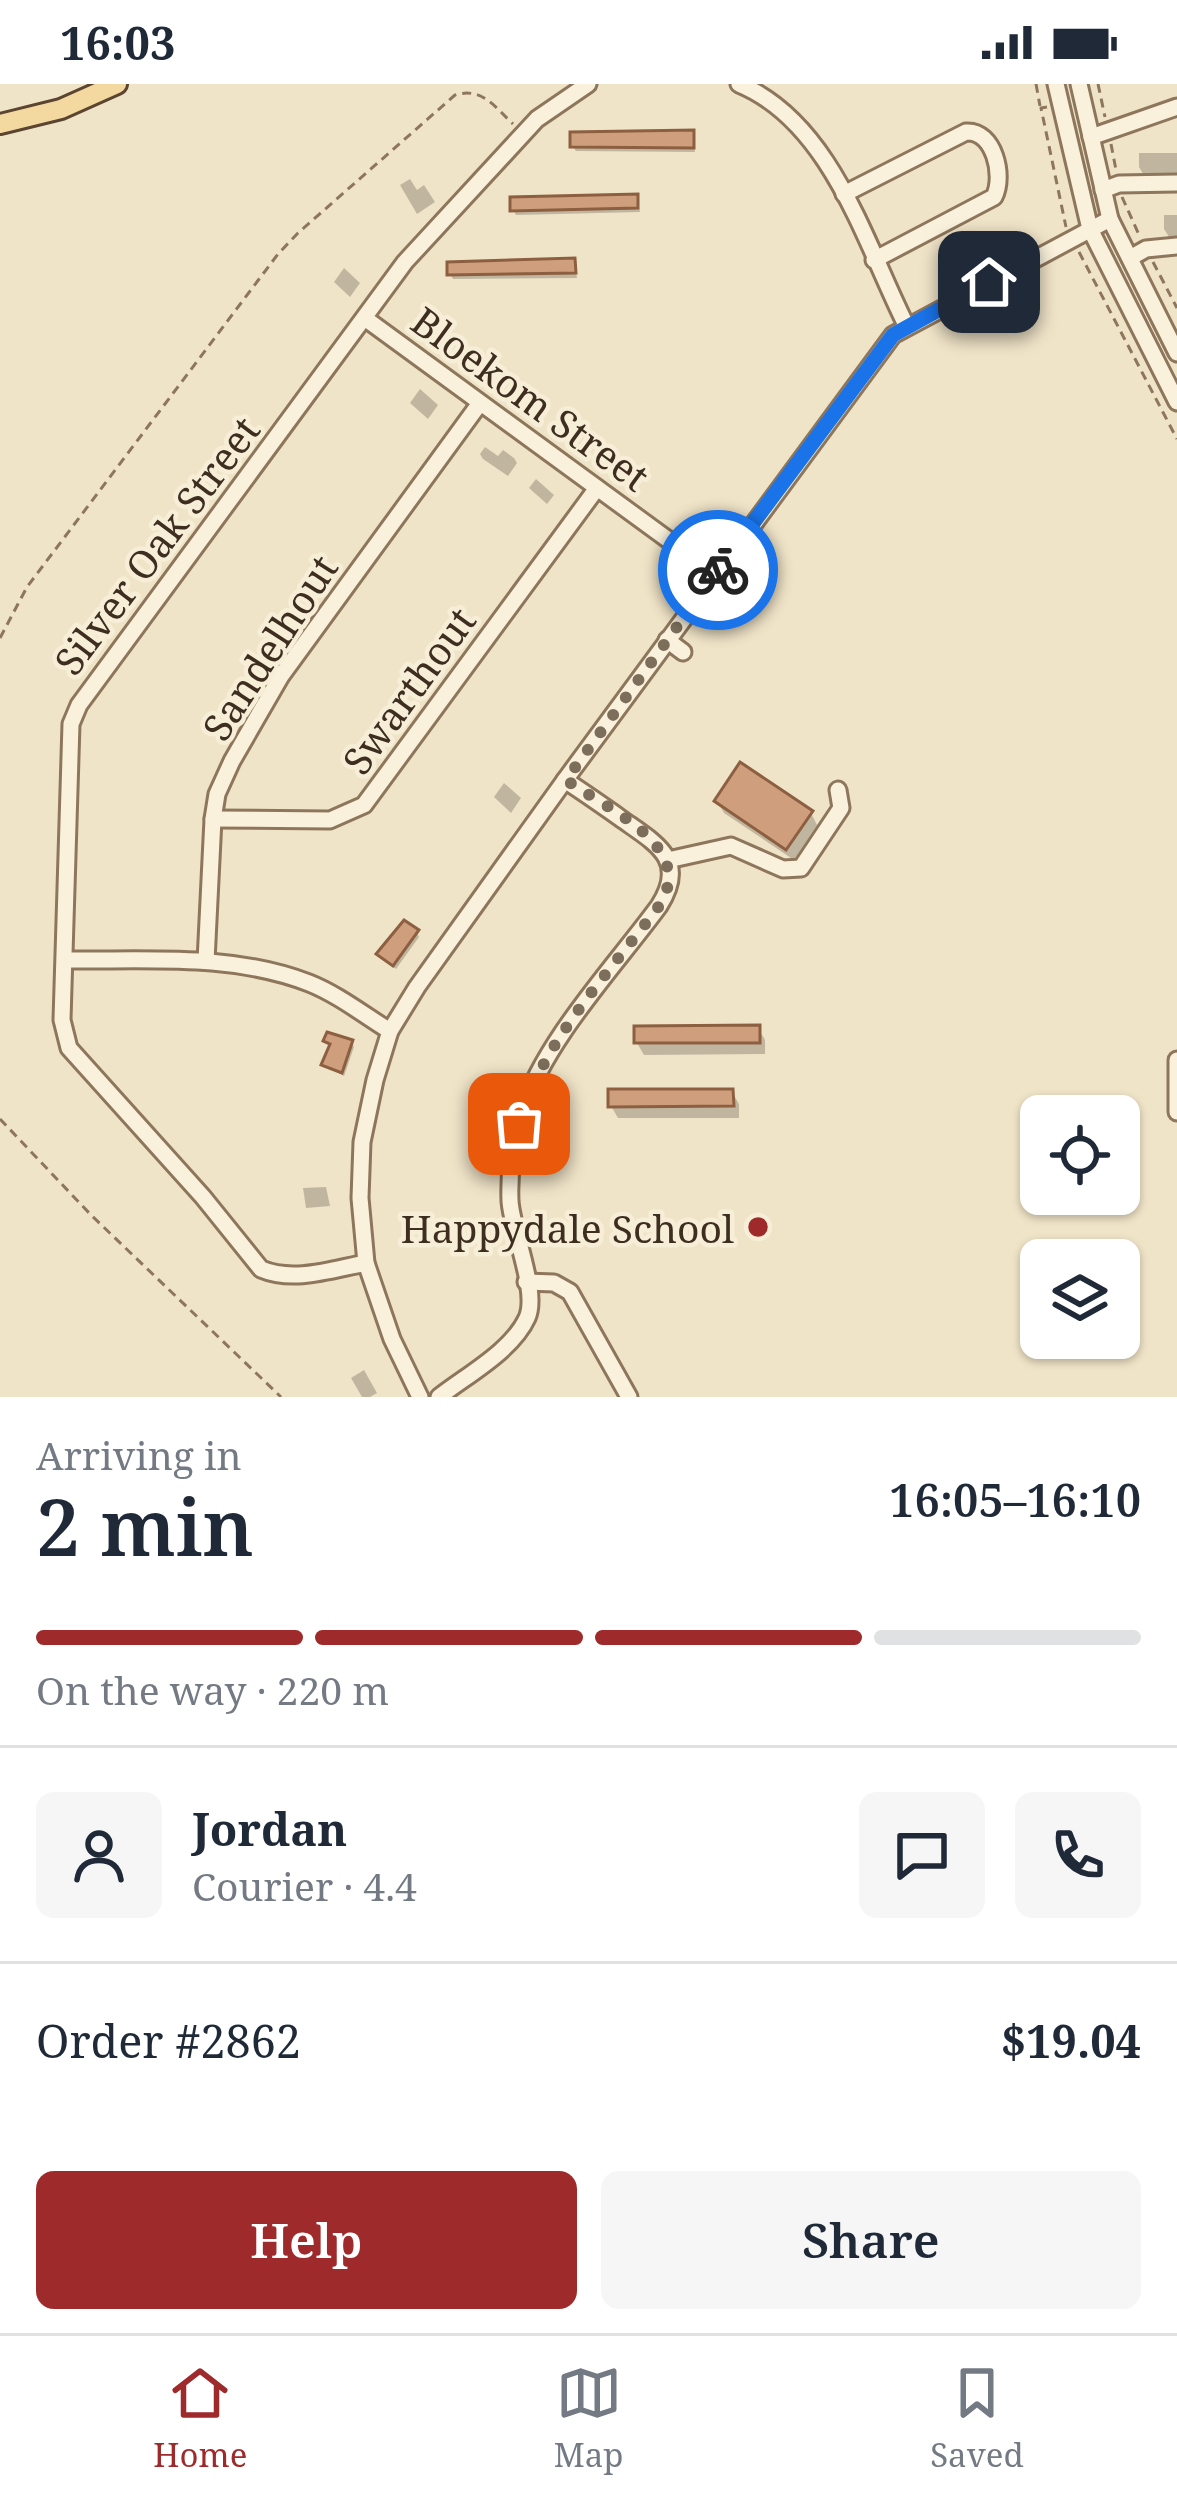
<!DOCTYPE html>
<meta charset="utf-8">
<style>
body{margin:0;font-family:"Noto Serif",serif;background:#f6f6f7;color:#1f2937;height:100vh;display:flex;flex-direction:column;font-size:45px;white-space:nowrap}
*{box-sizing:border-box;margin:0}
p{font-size:39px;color:#747a83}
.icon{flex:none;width:66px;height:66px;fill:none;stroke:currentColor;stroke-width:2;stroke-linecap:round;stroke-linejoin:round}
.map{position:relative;height:1313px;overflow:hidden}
.sheet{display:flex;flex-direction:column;background:#fff;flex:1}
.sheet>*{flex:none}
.controls{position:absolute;left:1020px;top:1011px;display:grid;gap:24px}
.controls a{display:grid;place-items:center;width:120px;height:120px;border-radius:18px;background:#fff;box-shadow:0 3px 9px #0004;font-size:60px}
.pin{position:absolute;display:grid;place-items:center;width:102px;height:102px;color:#fff;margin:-51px;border-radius:24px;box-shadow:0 6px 18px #0006}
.courier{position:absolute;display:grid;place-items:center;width:120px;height:120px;margin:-60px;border:9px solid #1a73e8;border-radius:50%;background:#fff;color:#222;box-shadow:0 3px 15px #0007}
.summary em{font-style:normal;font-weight:600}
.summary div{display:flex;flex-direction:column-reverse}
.summary{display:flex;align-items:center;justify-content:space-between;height:204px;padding:0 36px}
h1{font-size:78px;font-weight:600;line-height:90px}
.bar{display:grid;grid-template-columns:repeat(4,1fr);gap:18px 12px;align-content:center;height:144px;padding:0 36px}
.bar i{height:15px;border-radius:9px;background:#e0e1e3}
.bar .current{background:#9e2a2b}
.bar p{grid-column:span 4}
.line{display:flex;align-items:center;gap:30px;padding:0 36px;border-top:3px solid #e0e1e3}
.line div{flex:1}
.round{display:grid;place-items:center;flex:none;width:126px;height:126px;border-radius:18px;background:#f6f6f7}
.action{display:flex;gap:24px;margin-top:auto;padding:24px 36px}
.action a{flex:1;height:138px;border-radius:18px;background:#9e2a2b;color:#fff;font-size:48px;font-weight:600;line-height:138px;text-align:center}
.action a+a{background:#f6f6f7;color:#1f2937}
.status{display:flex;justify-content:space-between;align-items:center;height:84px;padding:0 60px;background:#fff;direction:ltr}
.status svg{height:33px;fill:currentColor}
.menu{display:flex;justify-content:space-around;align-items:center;height:168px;border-top:3px solid #e0e1e3;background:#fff;font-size:33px;color:#747a83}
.menu a{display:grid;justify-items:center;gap:6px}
.menu .current{color:#9e2a2b}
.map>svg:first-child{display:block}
</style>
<div class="status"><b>16:03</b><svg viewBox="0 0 49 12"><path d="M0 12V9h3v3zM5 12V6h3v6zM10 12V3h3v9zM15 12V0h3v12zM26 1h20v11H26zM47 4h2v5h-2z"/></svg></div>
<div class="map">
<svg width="1177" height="1313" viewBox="0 0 1177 1313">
<rect width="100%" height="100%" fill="#f0e4c8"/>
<g fill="#0003">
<polygon points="692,49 695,68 576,67 573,63"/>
<polygon points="1139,69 1177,69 1177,95 1146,95 1139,83"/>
<polygon points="410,95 417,106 424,101 435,118 417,130 400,101"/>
<polygon points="637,113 640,128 516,131 513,126"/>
<polygon points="1164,131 1177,131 1177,156 1171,156 1164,145"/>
<polygon points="574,177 577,194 453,195 450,190"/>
<polygon points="344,184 360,199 350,213 334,198"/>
<polygon points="420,305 438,321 428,335 410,319"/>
<polygon points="485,363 498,372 503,366 514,374 517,379 508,392 483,375 480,370"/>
<polygon points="536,395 554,411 547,420 529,404"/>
<polygon points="504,699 521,714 511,729 494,713"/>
<polygon points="717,717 811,729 817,741 794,776 724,729"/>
<polygon points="417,849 419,853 396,885 382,875 380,870"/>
<polygon points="758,944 765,956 765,970 644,971 637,959"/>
<polygon points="326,957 351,958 354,963 344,992 325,981 329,962"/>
<polygon points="732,1008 739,1020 739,1034 618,1034 611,1022"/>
<polygon points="326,1103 330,1122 306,1124 303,1104"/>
<polygon points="364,1286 377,1309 370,1313 362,1313 351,1294"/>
</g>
<g fill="#cf9f7d" stroke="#8d5f41" stroke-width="3">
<polygon points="694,46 694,64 570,63 570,48"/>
<polygon points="638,110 638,124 510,127 510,113"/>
<polygon points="575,174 576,189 447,191 447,178"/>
<polygon points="740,678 813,727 786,766 714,717"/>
<polygon points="404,836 419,846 393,882 376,870"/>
<polygon points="760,941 760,959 634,959 634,942"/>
<polygon points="327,948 353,956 342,989 321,981 330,960 323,957"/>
<polygon points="608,1005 733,1005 734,1022 608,1023"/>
</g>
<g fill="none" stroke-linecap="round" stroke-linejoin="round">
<g stroke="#8d765c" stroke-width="21">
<g id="minor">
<path d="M739 0C831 38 865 159 906 241"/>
<polyline points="1056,0 1090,145 1177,318"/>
<polyline points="1079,0 1110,135 1177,269"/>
<polyline points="1091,53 1177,23"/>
<polyline points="1103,106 1119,100 1177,99"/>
<path d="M844 110 966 48C994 46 1005 92 994 113L874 176"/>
<polyline points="1130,174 1146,165 1177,162"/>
<polyline points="366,235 715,490"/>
<polyline points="667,556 683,568"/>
<polyline points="213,735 330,736 364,721 597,404"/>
<polyline points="668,776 731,762 783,785 801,784 841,724 838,706"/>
<path d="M65 876C146 877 232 869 309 899 337 910 364 931 390 947"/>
<polyline points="206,877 213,735 217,710 232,677 281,592 480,319"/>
<polyline points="1177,976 1177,1028"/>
<path d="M366 1179C333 1185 294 1199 261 1185L203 1113 69 964 62 936 71 640 79 621 405 178 537 35 588 0"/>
<polyline points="526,1198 554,1199 570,1208 629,1313"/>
<polyline points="420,1313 392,1255 366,1179 360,1114 362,1058 375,996 390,947 417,903 565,696 893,251 1110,135"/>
<path d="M439 1313C467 1291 512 1267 527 1234 539 1208 512 1148 510 1117 509 1088 513 1055 522 1027 545 956 615 882 659 822 689 775 655 759 620 734 602 721 584 709 565 696"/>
</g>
</g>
<g stroke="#5b4430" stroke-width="24">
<polyline id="major" points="0,40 61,25 117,0"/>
</g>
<g stroke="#8d765c" stroke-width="3" stroke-dasharray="9 6" stroke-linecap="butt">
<polyline points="1036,0 1040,22"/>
<polyline points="1098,0 1105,33"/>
<polyline points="1047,23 1041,24 1066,143"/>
<polyline points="1111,60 1116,86"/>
<polyline points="1122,113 1140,153"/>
<polyline points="1079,168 1177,355"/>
<polyline points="1153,178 1177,224"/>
<path d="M0 554 27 503 278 170 298 149 455 11C482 3 494 22 513 40"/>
<polyline points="0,1035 91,1131 281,1313"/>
</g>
<use href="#minor" stroke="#faf1dc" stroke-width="15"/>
<use href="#major" stroke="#f3d9a0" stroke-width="18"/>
</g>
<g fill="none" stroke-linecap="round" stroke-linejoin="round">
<path stroke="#7c6e5b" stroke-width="12" stroke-dasharray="0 21.6" d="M519 1040C541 959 610 888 659 822 698 762 607 725 566 696L718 486"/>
<polyline stroke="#1a73e8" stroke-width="15" points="718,486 893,251 989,198"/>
</g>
<circle fill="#9e2a2b" stroke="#f7eed8" stroke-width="4.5" cx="758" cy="1143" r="12"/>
<g text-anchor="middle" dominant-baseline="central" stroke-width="9" stroke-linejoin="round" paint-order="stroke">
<g font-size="39" fill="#3d2e20" stroke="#f7eed8">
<text transform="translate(531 314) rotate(36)">Bloekom Street</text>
<text transform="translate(156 461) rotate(-53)">Silver Oak Street</text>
<text transform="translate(269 563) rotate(-57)">Sandelhout</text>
<text transform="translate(408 606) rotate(-54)">Swarthout</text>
</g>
<g font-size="39" fill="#3d2e20" stroke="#f7eed8" text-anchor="end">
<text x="734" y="1143">Happydale School</text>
</g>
</g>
</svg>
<div class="controls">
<a><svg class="icon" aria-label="locate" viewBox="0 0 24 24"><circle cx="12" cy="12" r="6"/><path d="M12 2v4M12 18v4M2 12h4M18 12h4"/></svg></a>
<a><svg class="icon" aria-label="layers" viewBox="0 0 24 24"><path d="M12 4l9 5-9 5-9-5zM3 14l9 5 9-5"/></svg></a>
</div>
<div class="pin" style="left:519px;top:1040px;background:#ea580c"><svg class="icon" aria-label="bag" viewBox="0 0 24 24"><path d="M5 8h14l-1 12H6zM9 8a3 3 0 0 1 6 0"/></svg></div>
<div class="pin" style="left:989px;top:198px;background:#1f2937"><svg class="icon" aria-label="home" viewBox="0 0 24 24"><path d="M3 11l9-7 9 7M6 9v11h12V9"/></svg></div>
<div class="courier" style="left:718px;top:486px"><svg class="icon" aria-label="bike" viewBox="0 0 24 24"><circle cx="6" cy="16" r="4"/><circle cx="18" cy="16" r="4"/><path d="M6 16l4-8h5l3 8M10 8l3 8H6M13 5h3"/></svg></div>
</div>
<section class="sheet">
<div class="summary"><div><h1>2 min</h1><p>Arriving in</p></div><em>16:05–16:10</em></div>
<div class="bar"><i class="current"></i><i class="current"></i><i class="current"></i><i></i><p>On the way · 220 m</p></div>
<div class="line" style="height:216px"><a class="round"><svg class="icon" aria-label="person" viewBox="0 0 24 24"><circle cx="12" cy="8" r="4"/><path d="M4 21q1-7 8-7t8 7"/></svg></a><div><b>Jordan</b><p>Courier · 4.4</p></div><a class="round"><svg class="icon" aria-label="chat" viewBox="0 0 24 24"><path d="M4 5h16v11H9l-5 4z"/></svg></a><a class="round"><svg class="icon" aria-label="phone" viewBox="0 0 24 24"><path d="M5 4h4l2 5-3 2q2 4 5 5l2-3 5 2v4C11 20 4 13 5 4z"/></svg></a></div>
<div class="line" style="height:156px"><div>Order #2862</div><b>$19.04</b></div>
<div class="action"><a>Help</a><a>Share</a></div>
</section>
<nav class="menu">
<a class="current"><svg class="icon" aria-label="home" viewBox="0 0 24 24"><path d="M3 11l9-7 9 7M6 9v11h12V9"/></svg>Home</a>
<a><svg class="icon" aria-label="map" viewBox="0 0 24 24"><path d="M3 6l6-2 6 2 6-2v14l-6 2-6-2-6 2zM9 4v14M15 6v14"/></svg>Map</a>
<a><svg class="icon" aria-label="saved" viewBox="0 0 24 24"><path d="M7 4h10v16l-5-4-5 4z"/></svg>Saved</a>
</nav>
